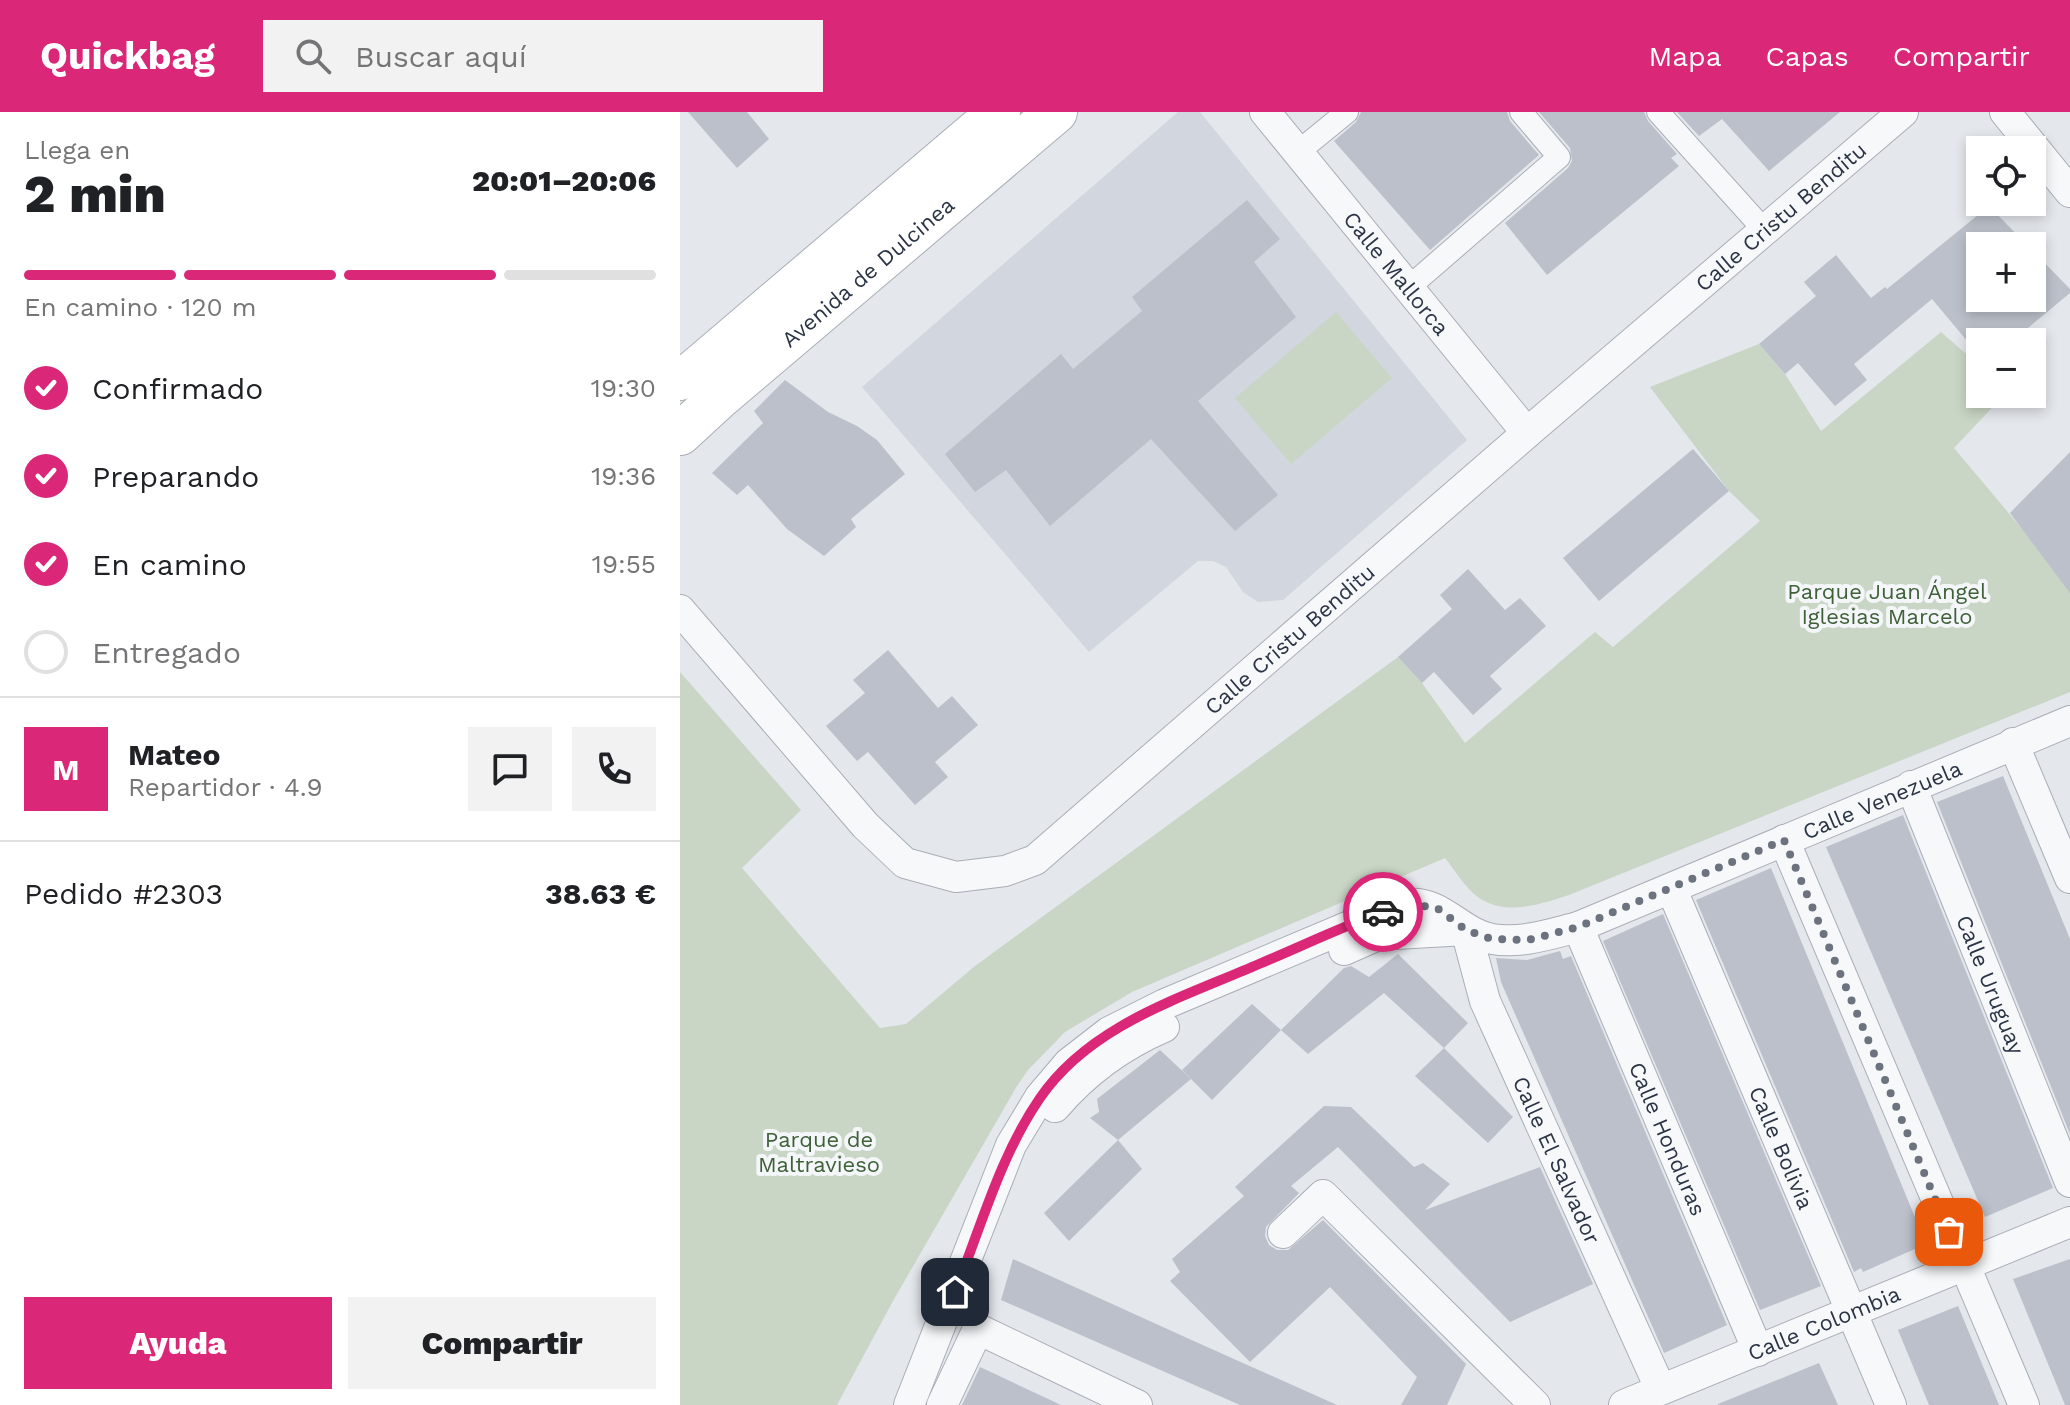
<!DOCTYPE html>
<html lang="es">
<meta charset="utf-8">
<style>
body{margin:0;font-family:"Work Sans",sans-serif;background:#f2f2f2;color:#202124;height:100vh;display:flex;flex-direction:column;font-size:30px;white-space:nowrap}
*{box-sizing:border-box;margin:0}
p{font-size:26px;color:#757577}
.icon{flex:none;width:44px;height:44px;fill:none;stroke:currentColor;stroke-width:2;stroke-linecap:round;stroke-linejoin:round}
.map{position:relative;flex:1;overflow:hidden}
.side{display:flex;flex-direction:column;background:#fff;width:680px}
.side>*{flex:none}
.buttons{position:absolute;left:1286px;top:24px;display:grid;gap:16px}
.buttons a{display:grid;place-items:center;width:80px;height:80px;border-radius:0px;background:#fff;box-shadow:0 4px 12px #0003;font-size:40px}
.pin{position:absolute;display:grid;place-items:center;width:68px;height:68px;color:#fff;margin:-34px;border-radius:16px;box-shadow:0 4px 12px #0006}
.courier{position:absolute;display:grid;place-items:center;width:80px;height:80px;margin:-40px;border:6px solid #db2777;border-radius:50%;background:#fff;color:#222;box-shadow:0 2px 10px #0007}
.headline em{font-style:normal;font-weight:800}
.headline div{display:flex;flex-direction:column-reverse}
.headline{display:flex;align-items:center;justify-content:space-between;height:136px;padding:0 24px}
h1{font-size:52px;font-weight:800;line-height:60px}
.bar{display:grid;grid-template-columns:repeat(4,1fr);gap:12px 8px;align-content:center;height:96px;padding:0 24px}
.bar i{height:10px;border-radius:6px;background:#e0e0e0}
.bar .selected{background:#db2777}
.bar p{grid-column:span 4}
.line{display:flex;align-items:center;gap:20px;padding:0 24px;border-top:2px solid #e0e0e0}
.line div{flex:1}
.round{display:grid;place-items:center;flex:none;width:84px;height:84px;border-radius:0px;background:#f2f2f2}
ol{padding:0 24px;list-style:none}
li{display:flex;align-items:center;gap:24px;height:88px}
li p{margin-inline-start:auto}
li .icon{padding:8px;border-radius:50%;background:#db2777;color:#fff;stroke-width:4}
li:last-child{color:#757577}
li i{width:44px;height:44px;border:4px solid #e0e0e0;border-radius:50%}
.button{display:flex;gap:16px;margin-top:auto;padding:16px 24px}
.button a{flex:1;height:92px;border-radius:0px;background:#db2777;color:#fff;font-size:32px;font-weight:800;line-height:92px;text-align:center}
.button a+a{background:#f2f2f2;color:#202124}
header{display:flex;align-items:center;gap:48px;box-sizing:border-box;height:112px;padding:0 40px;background:#db2777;color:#fff}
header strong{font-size:38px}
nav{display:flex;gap:44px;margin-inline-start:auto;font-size:28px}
.search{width:560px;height:72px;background:#f2f2f2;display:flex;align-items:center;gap:20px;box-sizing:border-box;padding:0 28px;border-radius:0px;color:#757577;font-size:30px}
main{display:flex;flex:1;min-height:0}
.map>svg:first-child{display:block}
</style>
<header>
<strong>Quickbag</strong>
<div class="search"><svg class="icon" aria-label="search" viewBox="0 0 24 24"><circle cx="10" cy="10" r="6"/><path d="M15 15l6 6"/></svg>Buscar aquí</div>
<nav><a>Mapa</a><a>Capas</a><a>Compartir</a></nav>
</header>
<main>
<section class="side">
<div class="headline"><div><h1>2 min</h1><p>Llega en</p></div><em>20:01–20:06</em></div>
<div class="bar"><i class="selected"></i><i class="selected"></i><i class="selected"></i><i></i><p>En camino · 120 m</p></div>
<ol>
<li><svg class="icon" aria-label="check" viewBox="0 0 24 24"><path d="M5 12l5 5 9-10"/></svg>Confirmado<p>19:30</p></li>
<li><svg class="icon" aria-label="check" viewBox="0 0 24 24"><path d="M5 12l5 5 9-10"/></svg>Preparando<p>19:36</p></li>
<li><svg class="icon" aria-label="check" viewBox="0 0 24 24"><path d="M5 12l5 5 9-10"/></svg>En camino<p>19:55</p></li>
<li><i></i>Entregado</li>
</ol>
<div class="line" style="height:144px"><b class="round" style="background:#db2777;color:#fff">M</b><div><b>Mateo</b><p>Repartidor · 4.9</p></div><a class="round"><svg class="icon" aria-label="chat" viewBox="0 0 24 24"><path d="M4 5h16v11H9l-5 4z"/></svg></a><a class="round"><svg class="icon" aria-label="phone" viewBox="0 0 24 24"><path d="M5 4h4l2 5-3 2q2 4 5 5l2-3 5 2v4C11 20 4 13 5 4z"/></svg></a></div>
<div class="line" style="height:104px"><div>Pedido #2303</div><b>38.63 €</b></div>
<div class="button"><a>Ayuda</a><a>Compartir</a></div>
</section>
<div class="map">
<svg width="1390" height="1293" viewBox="0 0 1390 1293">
<rect width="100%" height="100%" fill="#e4e7ec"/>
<polygon fill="#d2d6de" points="498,0 520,0 787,328 603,488 578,490 563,480 546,455 533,449 518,449 409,540 182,275"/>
<g fill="#c9d6c5">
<polygon points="656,200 712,266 611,352 555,286"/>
<path d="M1261 220 1300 254V282H1325L1274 336 1390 474V580L889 783C860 792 826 805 798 785 785 776 775 758 765 746L452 880 385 920 348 958 337 974 213 1189 157 1293H0V560L121 698 62 756 200 916 226 912 295 854 718 545 742 571 785 631 915 520 933 535 1080 409 1049 379 970 275 1079 232 1105 262 1141 319Z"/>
</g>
<g fill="#bbc0ca">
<polygon points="8,0 67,0 89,27 57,56"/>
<polygon points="681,0 827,0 830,9 859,43 750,138 654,29 676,10"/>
<polygon points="859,0 964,0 968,9 997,42 991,46 999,54 867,163 825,111 888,56 892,49 890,36"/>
<polygon points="997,0 1160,0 1089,59 1042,7 1019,24"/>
<polygon points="567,88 600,127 574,150 616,205 518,289 598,383 555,419 471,327 370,414 326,358 295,380 265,342 381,242 393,257 462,199 452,185"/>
<polygon points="1309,94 1348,134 1300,134 1300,186 1352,186 1352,138 1390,177 1390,181 1331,230 1288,230 1252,187 1174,252 1187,268 1155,294 1118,251 1105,262 1079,232 1136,184 1124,170 1156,143 1191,186 1205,175 1207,177"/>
<polygon points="105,268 148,300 177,314 197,328 225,362 171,407 176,415 144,444 107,417 68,373 57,383 32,361 83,311 74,299"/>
<polygon points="1013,337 1049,379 919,489 883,446"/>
<polygon points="1390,340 1390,481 1330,401"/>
<polygon points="788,457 825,498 840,486 866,514 810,564 822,577 793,603 754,560 742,571 718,545 772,497 760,483"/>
<polygon points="208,538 258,596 272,584 298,613 255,650 268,665 235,693 188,640 177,649 146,614 185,581 173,568"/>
<polygon points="1323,664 1390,827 1390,1022 1257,690"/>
<polygon points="1223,703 1373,1076 1305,1105 1146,735"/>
<polygon points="1091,756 1246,1132 1183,1160 1181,1156 1174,1160 1016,788"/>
<polygon points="983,802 1141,1174 1080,1198 923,829"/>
<polygon points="880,839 883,847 891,844 1047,1213 984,1241 821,870 816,846 847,848"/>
<polygon points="718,842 788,911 764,936 704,881 628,942 601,918 664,856 671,854 689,865"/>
<polygon points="572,892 601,918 532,988 502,958"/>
<polygon points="764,936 833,1005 808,1031 735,964"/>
<polygon points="480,938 511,967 438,1028 410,1006 419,1000 417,987"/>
<polygon points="644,994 671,995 734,1055 743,1051 770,1072 745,1098 860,1055 913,1172 830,1210 658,1035 611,1074 619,1081 586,1115 585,1124 589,1133 597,1138 608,1138 643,1108 786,1252 767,1293 721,1293 737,1265 650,1175 570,1250 490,1169 500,1160 492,1147 564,1084 555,1075"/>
<polygon points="438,1028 462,1057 389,1129 364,1101"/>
<polygon points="333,1147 516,1230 657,1293 560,1293 321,1188"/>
<polygon points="1390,1147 1390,1293 1385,1293 1333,1167"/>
<polygon points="1278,1194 1319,1293 1249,1293 1218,1218"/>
<polygon points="1139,1251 1158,1293 1038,1293 1038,1292"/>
<polygon points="300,1255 381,1293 282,1293"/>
</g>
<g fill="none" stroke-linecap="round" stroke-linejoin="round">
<g stroke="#a9aeb7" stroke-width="24">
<g id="pedestrian">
<polyline points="978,0 1085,119"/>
<polyline points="618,40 667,0"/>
<polyline points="728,176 879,45 841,0"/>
</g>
</g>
<g stroke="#a9aeb7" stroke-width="32">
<g id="minor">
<path id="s1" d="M585 0 847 321"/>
<polyline points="1325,0 1390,80"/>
<path id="s2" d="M0 498 185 713 225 751 276 765 325 759 355 748 847 321 1223 0"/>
<polyline points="1333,631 1390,766"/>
<path id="s3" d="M1231 674 1390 1070"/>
<polyline points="1104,728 1344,1293"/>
<path id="s4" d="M992 778 1211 1293"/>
<path id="s5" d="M898 815 1078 1239"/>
<path id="s6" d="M786 818 805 889 980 1276"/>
<polyline points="664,838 698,823 786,818"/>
<path d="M375 995C405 960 442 933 484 915"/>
<polyline points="603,1121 643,1083 855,1293"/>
<path id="s7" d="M229 1293 331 1033 360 985 389 951 429 920 485 892 698 802C707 799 718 793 728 792 761 788 781 822 812 827 841 832 870 822 898 815L1390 609"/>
<polyline points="262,1293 298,1217 457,1293"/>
<path id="s8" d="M944 1293 1390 1110"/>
</g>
</g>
<g stroke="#a9aeb7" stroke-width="44">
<g id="secondary">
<polyline points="0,267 13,260 319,0"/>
<path id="s9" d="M0 322 38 287 376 0"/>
</g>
</g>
<use href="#pedestrian" stroke="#f7f8fa" stroke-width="22"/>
<use href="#minor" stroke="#f7f8fa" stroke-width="30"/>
<use href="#secondary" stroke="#fff" stroke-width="42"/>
</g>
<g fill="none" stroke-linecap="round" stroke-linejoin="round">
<polyline stroke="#6c737f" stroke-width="8" stroke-dasharray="0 14.4" points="703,800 729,792 757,796 786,818 812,827 848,828 898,815 1104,728 1269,1120"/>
<path stroke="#db2777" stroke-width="10" d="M275 1180C301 1115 320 1044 360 986 410 913 501 886 579 852 620 835 661 815 703 800"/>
</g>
<g text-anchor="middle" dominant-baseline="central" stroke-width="8" stroke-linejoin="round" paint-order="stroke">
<g font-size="22" fill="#2b3445" stroke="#f4f6f9">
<text stroke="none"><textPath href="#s2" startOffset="1458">Calle Cristu Benditu</textPath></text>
<text stroke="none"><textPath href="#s9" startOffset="248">Avenida de Dulcinea</textPath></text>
<text stroke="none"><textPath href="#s1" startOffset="208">Calle Mallorca</textPath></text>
<text stroke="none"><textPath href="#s2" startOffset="810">Calle Cristu Benditu</textPath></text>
<text stroke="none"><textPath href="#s7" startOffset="1266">Calle Venezuela</textPath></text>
<text stroke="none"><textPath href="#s3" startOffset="214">Calle Uruguay</textPath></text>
<text stroke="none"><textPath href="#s5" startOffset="230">Calle Honduras</textPath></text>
<text stroke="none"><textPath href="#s4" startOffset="280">Calle Bolivia</textPath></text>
<text stroke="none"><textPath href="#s6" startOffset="248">Calle El Salvador</textPath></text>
<text stroke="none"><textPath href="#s8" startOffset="216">Calle Colombia</textPath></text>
</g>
<g font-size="22" fill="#3f6138" stroke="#f4f6f9">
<text x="1207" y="479">Parque Juan Ángel<tspan x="1207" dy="25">Iglesias Marcelo</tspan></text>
<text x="139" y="1027">Parque de<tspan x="139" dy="25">Maltravieso</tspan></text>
</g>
</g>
</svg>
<div class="buttons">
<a><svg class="icon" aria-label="locate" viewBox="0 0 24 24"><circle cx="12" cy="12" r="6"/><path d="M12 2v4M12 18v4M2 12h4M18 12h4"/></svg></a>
<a>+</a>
<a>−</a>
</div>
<div class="pin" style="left:1269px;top:1120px;background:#ea580c"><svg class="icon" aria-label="bag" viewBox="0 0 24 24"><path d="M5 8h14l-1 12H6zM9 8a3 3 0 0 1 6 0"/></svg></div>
<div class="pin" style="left:275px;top:1180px;background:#1f2937"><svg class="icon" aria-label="home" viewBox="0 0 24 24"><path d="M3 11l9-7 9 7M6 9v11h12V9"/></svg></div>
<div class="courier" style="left:703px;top:800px"><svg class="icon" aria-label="car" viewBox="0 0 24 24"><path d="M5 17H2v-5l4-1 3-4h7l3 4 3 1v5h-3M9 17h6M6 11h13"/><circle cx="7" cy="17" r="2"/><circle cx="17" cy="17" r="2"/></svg></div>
</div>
</main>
